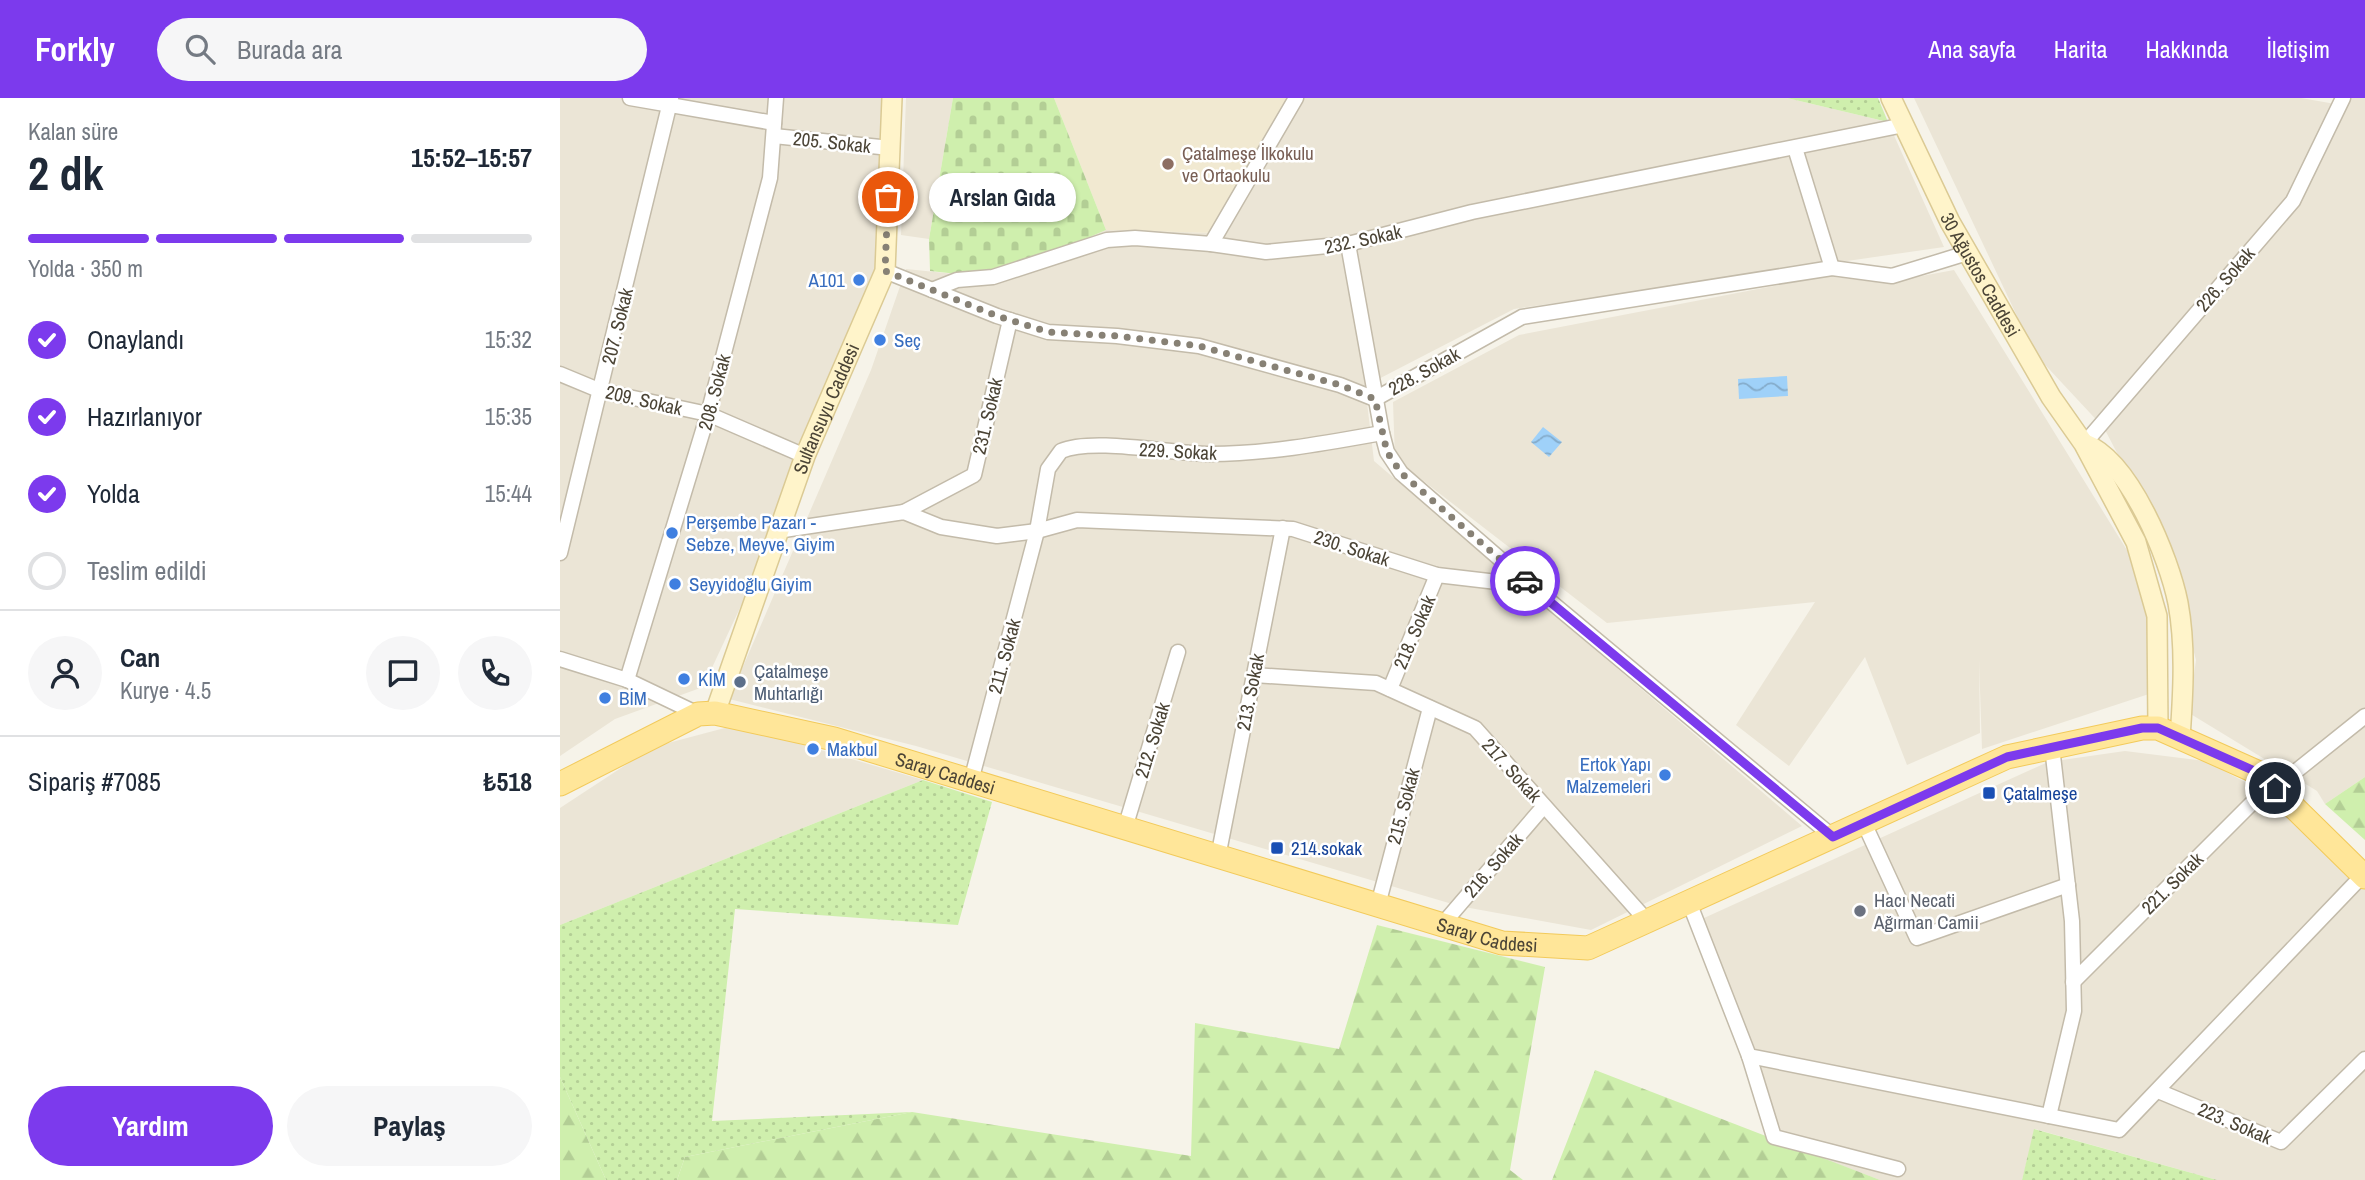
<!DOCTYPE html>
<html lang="tr">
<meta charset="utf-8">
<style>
body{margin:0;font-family:"Archivo Narrow",sans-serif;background:#f6f6f7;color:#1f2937;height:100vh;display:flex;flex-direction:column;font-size:26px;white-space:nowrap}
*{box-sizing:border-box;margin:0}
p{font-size:23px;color:#747a83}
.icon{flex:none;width:38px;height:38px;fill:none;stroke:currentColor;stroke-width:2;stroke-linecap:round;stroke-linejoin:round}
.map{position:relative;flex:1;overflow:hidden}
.drawer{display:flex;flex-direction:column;background:#fff;width:560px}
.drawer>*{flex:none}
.pin{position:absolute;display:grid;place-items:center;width:60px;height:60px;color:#fff;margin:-30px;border:4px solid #fff;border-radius:50%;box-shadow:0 2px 7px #0007}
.courier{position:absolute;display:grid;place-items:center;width:70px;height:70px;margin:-35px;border:5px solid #7c3aed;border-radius:50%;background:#fff;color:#222;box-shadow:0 2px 9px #0007}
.bubble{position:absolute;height:49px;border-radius:24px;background:#fff;box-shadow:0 2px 5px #0004;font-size:23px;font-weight:700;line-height:49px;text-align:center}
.summary em{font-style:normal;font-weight:700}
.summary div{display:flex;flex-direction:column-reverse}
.summary{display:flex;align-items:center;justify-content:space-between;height:119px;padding:0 28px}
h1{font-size:46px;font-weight:700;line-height:52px}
.bar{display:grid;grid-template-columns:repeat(4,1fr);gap:10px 7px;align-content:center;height:84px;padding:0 28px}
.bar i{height:9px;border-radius:5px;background:#e0e1e3}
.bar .active{background:#7c3aed}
.bar p{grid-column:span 4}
.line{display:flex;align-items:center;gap:18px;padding:0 28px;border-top:2px solid #e0e1e3}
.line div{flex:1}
.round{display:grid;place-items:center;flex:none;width:74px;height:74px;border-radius:37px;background:#f6f6f7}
ol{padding:0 28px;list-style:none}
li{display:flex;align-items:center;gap:21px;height:77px}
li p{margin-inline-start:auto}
li .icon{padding:7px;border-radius:50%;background:#7c3aed;color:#fff;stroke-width:4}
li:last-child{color:#747a83}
li i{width:38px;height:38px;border:4px solid #e0e1e3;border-radius:50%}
.action{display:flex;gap:14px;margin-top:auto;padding:14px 28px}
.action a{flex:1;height:80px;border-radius:42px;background:#7c3aed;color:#fff;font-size:28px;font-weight:700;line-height:80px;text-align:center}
.action a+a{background:#f6f6f7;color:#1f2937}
header{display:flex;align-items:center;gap:42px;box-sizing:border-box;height:98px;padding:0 35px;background:#7c3aed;color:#fff}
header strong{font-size:33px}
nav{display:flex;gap:38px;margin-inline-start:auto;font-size:24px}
.search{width:490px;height:63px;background:#f6f6f7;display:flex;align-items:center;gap:18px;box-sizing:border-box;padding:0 24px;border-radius:38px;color:#747a83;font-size:26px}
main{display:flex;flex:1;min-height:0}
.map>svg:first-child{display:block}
</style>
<header>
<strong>Forkly</strong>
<div class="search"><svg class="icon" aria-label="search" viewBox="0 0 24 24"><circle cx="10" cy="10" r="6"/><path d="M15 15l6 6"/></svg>Burada ara</div>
<nav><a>Ana sayfa</a><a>Harita</a><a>Hakkında</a><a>İletişim</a></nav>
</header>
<main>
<section class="drawer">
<div class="summary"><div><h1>2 dk</h1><p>Kalan süre</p></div><em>15:52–15:57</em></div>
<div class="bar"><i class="active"></i><i class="active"></i><i class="active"></i><i></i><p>Yolda · 350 m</p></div>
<ol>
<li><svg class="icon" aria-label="check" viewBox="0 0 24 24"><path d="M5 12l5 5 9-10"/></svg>Onaylandı<p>15:32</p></li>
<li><svg class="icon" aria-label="check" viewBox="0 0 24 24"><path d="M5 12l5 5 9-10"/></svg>Hazırlanıyor<p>15:35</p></li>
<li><svg class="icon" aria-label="check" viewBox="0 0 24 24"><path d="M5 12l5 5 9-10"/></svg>Yolda<p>15:44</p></li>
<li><i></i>Teslim edildi</li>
</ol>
<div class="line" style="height:126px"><a class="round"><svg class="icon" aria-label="person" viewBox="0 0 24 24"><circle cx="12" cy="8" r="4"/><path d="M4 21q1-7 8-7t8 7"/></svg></a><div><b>Can</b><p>Kurye · 4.5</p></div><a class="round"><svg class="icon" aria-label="chat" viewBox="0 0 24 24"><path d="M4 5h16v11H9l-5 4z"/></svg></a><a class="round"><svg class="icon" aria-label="phone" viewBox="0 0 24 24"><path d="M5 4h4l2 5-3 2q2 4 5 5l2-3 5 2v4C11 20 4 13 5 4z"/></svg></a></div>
<div class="line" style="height:91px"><div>Sipariş #7085</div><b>₺518</b></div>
<div class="action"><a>Yardım</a><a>Paylaş</a></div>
</section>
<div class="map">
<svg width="1805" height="1082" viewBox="0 0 1805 1082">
<defs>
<pattern id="grass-dots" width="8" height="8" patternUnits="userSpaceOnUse" patternTransform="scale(1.75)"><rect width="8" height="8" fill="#cfefad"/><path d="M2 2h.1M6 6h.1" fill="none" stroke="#b3ce95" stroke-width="1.8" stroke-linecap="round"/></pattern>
<pattern id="forest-firs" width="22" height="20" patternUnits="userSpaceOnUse" patternTransform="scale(1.75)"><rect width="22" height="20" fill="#cfefad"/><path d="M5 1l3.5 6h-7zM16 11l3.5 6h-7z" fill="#b3ce95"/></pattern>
<pattern id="cemetery-stones" width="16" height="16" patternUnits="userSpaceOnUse" patternTransform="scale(1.75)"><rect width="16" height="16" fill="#cfefad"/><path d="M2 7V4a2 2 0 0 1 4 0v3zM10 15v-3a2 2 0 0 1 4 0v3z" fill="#b3ce95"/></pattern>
<pattern id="water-waves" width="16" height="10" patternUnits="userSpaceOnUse" patternTransform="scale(1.75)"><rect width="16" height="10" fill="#9fd1f9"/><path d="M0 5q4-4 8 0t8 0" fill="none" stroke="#84abca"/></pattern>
</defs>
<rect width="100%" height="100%" fill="#f6f3e9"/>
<g fill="#ebe5d6">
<polygon points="0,0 329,0 319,156 274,309 143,589 55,621 0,658"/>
<polygon points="346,0 393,0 369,141 341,137"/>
<polygon points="732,0 1227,0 1328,24 1384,149 954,211 805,288 814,363 1242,728 1031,832 899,808 356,648 169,601 311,272 346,171 434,180 546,132 657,135"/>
<polygon points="1354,0 1741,0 1781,7 1785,0 1805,0 1805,679 1765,706 1757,693 1629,615 1636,562 1607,450 1544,330 1475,256"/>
<polygon points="1394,172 1573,462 1595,523 1595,594 1422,651 1419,562 1420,635 1347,667 1305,559 1229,668 1176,627 1255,504 1047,525 835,361 833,304 959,237 1266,178 1324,185"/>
<polygon points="176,627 363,682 0,827 0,710 93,649"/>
<polygon points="1565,653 1645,663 1723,704 1805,788 1805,1082 1657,1082 1475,1031 1462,1082 1320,1082 1210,1041 1133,825 1488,664"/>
</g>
<polygon fill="#f1e9d1" points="494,0 732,0 657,135 546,132"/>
<g fill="url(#grass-dots)">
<polygon points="1227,0 1318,0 1328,24"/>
<polygon points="363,682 432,704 398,827 175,811 152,1023 352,1014 125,1059 117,1082 46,1082 0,979 0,827"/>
<polygon points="1474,1031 1657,1082 1462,1082"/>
</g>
<g fill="url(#forest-firs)">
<polygon points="1805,679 1805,742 1765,706"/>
<polygon points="817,827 985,869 950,1072 963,1082 117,1082 125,1059 352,1014 631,1058 635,925 779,951"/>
<polygon points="1035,972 1320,1082 992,1082"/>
<polygon points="0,979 46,1082 0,1082"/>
</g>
<polygon fill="url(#cemetery-stones)" points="393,0 494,0 546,132 434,180 370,173 369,141"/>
<g fill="url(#water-waves)">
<polygon points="1227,278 1228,298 1179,301 1178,281"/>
<polygon points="983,329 1002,344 989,359 971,344"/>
</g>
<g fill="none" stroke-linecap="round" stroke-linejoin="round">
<g stroke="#c3bbaa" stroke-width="17">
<g id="street">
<polyline points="70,0 214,25"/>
<polyline points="214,38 330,50"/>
<polyline points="1235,50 1272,170"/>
<polyline points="651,146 736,0"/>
<polyline points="788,146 822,335 827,354 841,375 955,474"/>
<polyline points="325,173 437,218 488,234 557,238 639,248 780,287 815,301 962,219 1272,170 1332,178 1407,155"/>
<polyline points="372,192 397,182 433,179 547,142 575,140 651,146 706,154 788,146 912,114 1344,27"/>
<polyline points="0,276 41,293 148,316 245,358"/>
<polyline points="1524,346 1733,103 1783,0"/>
<polyline points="344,414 414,377 450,222"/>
<polyline points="217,433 344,414 381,429 437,438 477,433 517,422 733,431 877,477 937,484 955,474 1273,739"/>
<polyline points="0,455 111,0"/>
<polyline points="0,561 67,582 138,616"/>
<polyline points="694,577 816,585 915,630 1087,823"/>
<polyline points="67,582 148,316 210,80 216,0"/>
<polyline points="830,591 877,477"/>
<path d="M411 683 477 433 488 371 501 353C533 339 612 356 650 356 707 356 766 345 822 335"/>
<polyline points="1715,690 1805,618"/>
<polyline points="1304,725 1357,840 1508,787"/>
<polyline points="565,730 618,554"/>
<polyline points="658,759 723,430"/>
<polyline points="1129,804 1189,958 1559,1032 1803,777"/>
<polyline points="818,807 870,610"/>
<polyline points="882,827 984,708"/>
<polyline points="1513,884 1711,686"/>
<polyline points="1189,958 1214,1039 1338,1071"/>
<polyline points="1598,993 1721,1044 1805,961"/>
<polyline points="1489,1018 1514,913 1512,823 1492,649"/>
</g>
</g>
<g stroke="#dbca94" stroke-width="22">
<g id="secondary">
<path id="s1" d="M1331 0 1390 124 1491 299 1524 346 1576 444 1597 518 1598 630"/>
<path d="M1525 346C1570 363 1609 460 1618 505 1626 548 1623 597 1620 640"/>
<path id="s2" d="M155 615 245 358 325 173 332 0"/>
</g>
</g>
<g stroke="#f2ca5b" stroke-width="25">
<g id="primary">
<path id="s3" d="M0 686 138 616 155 615 274 641 942 845 1028 850 1447 659 1582 630H1598L1699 675 1805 779"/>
</g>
</g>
<use href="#street" stroke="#fff" stroke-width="14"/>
<use href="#secondary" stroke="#fff4ca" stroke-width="19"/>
<use href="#primary" stroke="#ffe699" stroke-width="23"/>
</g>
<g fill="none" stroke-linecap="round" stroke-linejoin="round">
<polyline stroke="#878175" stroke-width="7" stroke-dasharray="0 12.6" points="328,99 325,173 437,218 488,234 557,238 639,248 780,287 815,301 827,354 841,375 965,483"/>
<polyline stroke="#7c3aed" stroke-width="9" points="965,483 1273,739 1447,659 1582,630 1598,630 1699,675 1715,690"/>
</g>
<circle fill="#8d6e63" stroke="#fff" stroke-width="2.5" cx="608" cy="66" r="7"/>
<g fill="#3f7fe0" stroke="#fff" stroke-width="2.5">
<circle cx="299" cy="182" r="7"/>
<circle cx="320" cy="242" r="7"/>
<circle cx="112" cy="435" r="7"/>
<circle cx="115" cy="486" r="7"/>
<circle cx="124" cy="581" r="7"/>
<circle cx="45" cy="600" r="7"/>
<circle cx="253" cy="651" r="7"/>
<circle cx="1105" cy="677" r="7"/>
</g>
<circle fill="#5c6f8a" stroke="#fff" stroke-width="2.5" cx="180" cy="584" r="7"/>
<g fill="#1a4fb4" stroke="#fff" stroke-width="2.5">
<rect x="1422" y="688" width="14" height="14" rx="3.5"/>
<rect x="710" y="743" width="14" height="14" rx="3.5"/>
</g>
<circle fill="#6b7280" stroke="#fff" stroke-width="2.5" cx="1300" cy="813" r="7"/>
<g text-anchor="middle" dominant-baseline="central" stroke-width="5" stroke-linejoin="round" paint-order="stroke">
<g font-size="19" fill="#4b4436" stroke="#fff">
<text transform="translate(272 44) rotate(6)">205. Sokak</text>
<text transform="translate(803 141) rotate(-12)">232. Sokak</text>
<text stroke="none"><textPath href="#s1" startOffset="198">30 Ağustos Caddesi</textPath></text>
<text transform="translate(1665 181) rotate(-49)">226. Sokak</text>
<text transform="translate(57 228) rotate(-76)">207. Sokak</text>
<text transform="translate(864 273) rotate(-29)">228. Sokak</text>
<text transform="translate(154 294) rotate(-75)">208. Sokak</text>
<text transform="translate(84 302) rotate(13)">209. Sokak</text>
<text stroke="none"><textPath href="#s2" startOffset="324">Sultansuyu Caddesi</textPath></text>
<text transform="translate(427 318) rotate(-77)">231. Sokak</text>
<text transform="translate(618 353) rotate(3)">229. Sokak</text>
<text transform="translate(792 450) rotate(18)">230. Sokak</text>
<text transform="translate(854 534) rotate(-67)">218. Sokak</text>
<text transform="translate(444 558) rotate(-75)">211. Sokak</text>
<text transform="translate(690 594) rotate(-79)">213. Sokak</text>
<text transform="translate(592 642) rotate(-73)">212. Sokak</text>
<text transform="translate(952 672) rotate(48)">217. Sokak</text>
<text stroke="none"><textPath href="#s3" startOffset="410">Saray Caddesi</textPath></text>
<text transform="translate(843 708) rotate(-75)">215. Sokak</text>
<text transform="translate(933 767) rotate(-49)">216. Sokak</text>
<text transform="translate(1612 785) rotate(-45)">221. Sokak</text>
<text stroke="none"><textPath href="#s3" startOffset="976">Saray Caddesi</textPath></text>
<text transform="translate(1675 1025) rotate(23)">223. Sokak</text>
</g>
<g font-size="19" fill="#785e54" stroke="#fff" text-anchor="start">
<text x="622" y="55">Çatalmeşe İlkokulu<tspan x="622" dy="22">ve Ortaokulu</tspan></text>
</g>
<g font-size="19" fill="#366cbe" stroke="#fff" text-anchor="start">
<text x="285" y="182" text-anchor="end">A101</text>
<text x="334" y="242">Seç</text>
<text x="126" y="424">Perşembe Pazarı -<tspan x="126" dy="22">Sebze, Meyve, Giyim</tspan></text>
<text x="129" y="486">Seyyidoğlu Giyim</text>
<text x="138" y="581">KİM</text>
<text x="59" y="600">BİM</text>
<text x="267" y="651">Makbul</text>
<text x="1091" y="666" text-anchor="end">Ertok Yapı<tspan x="1091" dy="22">Malzemeleri</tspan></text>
</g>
<g font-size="19" fill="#4e5e75" stroke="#fff" text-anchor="start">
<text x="194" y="573">Çatalmeşe<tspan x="194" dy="22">Muhtarlığı</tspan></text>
</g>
<g font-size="19" fill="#164399" stroke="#fff" text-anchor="start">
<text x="1443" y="695">Çatalmeşe</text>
<text x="731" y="750">214.sokak</text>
</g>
<g font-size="19" fill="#5b616d" stroke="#fff" text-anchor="start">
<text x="1314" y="802">Hacı Necati<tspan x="1314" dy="22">Ağırman Camii</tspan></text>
</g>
</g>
</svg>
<div class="pin" style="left:328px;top:99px;background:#ea580c"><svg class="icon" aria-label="bag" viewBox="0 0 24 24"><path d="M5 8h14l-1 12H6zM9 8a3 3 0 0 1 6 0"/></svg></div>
<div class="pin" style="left:1715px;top:690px;background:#1f2937"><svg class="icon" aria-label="home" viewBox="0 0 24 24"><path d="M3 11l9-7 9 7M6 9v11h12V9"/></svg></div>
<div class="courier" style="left:965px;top:483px"><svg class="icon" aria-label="car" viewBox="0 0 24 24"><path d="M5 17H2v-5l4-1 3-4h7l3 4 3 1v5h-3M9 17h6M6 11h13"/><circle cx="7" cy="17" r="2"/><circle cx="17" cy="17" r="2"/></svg></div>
<div class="bubble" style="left:369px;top:75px;width:147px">Arslan Gıda</div>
</div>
</main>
